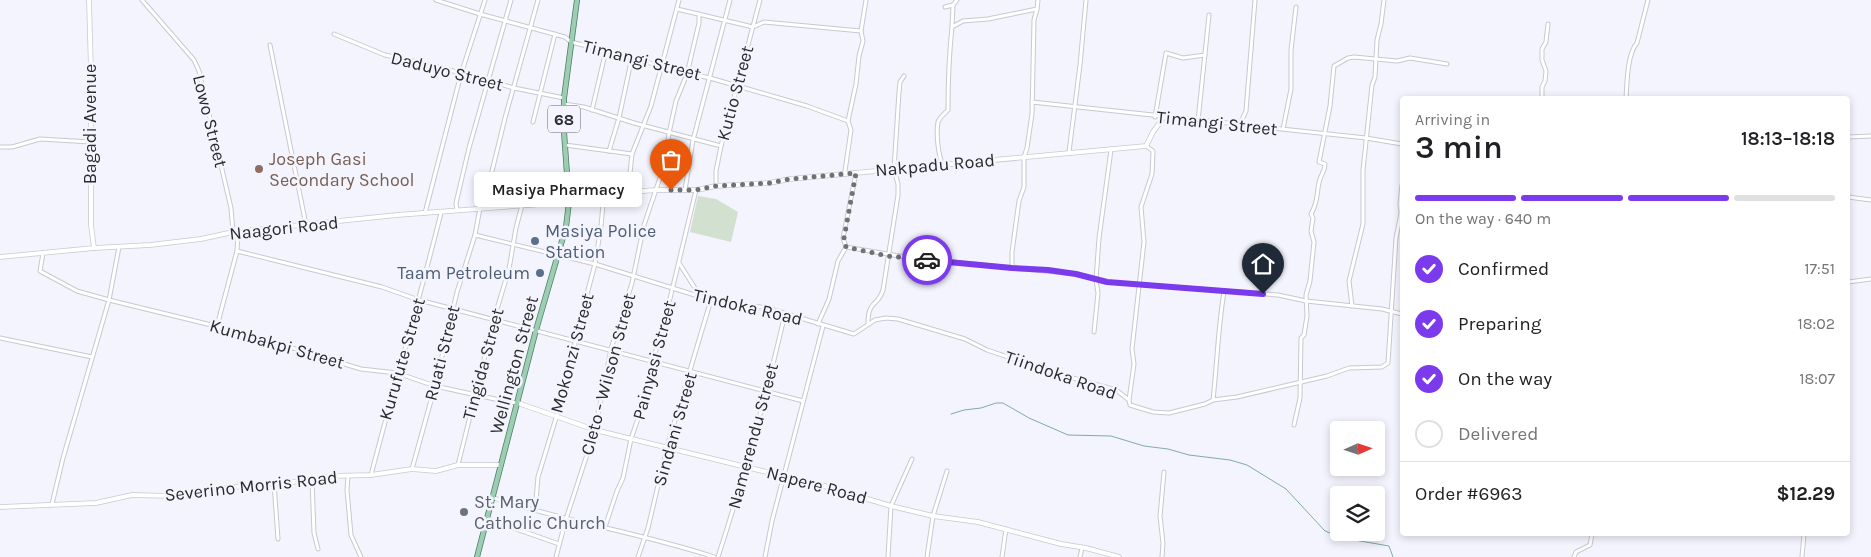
<!DOCTYPE html>
<meta charset="utf-8">
<style>
body{margin:0;font-family:Karla,sans-serif;background:#f6f6f6;color:#202124;height:100vh;display:flex;flex-direction:column;font-size:19px;white-space:nowrap}
*{box-sizing:border-box;margin:0}
p{font-size:16px;color:#757577}
.icon{flex:none;width:28px;height:28px;fill:none;stroke:currentColor;stroke-width:2;stroke-linecap:round;stroke-linejoin:round}
.map{position:relative;flex:1;overflow:hidden}
.sheet{position:absolute;left:1400px;top:96px;width:450px;height:440px;display:flex;flex-direction:column;background:#fff;border-radius:5px;box-shadow:0 2px 8px #0003}
.sheet>*{flex:none}
.needle{width:32px;rotate:87deg}
.buttons{position:absolute;left:1330px;top:421px;display:grid;gap:10px}
.buttons a{display:grid;place-items:center;width:55px;height:55px;border-radius:5px;background:#fff;box-shadow:0 2px 8px #0003;font-size:25px}
.pin{position:absolute;display:grid;place-items:center;width:42px;height:42px;color:#fff;margin:-51px -21px;border-radius:50% 50% 50% 0;rotate:-45deg;box-shadow:0 0 5px #0007}
.pin .icon{rotate:45deg}
.courier{position:absolute;display:grid;place-items:center;width:50px;height:50px;margin:-25px;border:4px solid #7c3aed;border-radius:50%;background:#fff;color:#222;box-shadow:0 1px 6px #0007}
.bubble{position:absolute;height:35px;border-radius:5px;background:#fff;box-shadow:0 2px 8px #0003;font-size:16px;font-weight:600;line-height:35px;text-align:center}
.headline em{font-style:normal;font-weight:600}
.headline div{display:flex;flex-direction:column-reverse}
.headline{display:flex;align-items:center;justify-content:space-between;height:85px;padding:0 15px}
h1{font-size:32px;font-weight:600;line-height:38px}
.bar{display:grid;grid-template-columns:repeat(4,1fr);gap:8px 5px;align-content:center;height:60px;padding:0 15px}
.bar i{height:6px;border-radius:4px;background:#e0e0e0}
.bar .current{background:#7c3aed}
.bar p{grid-column:span 4}
.line{display:flex;align-items:center;gap:12px;padding:0 15px;border-top:1px solid #e0e0e0}
.line div{flex:1}
ol{padding:0 15px;list-style:none}
li{display:flex;align-items:center;gap:15px;height:55px}
li p{margin-inline-start:auto}
li .icon{padding:5px;border-radius:50%;background:#7c3aed;color:#fff;stroke-width:4}
li:last-child{color:#757577}
li i{width:28px;height:28px;border:2px solid #e0e0e0;border-radius:50%}
.map>svg:first-child{display:block}
</style>
<div class="map">
<svg width="1871" height="557" viewBox="0 0 1871 557">
<rect width="100%" height="100%" fill="#f3f4fd"/>
<polygon fill="#d2e0cf" points="698,196 716,199 738,212 731,242 690,232"/>
<g fill="none" stroke-linecap="round" stroke-linejoin="round">
<polyline stroke="#82a8b2" stroke-width="1" points="951,414 964,410 981,408 996,403 1003,403 1029,418 1068,435 1111,436 1144,446 1168,449 1189,455 1230,460 1247,465 1286,489 1325,531 1343,538 1389,546 1393,557"/>
<g stroke="#c8c8d1" stroke-width="5">
<g id="minor">
<polyline points="142,0 194,60 199,71 231,208 233,232"/>
<polyline points="436,0 480,14 565,37 571,42 632,57 668,69 710,78 807,106 848,121"/>
<polyline points="953,5 952,27 963,21 988,19 1037,9 1034,20 1032,114 1027,148 1024,157 1024,187 1019,201 1012,252 1012,268"/>
<polyline points="945,7 953,5 957,0"/>
<polyline points="677,9 753,27 764,22 861,31"/>
<polyline points="1037,9 1038,0"/>
<polyline points="334,34 385,55 435,66 514,88 564,98"/>
<polyline points="270,45 306,225"/>
<polyline points="1542,99 1542,87 1545,81 1546,71 1542,60 1542,49 1546,42 1548,24"/>
<path d="M1626 99C1627 84 1627 54 1637 43L1648 0"/>
<polyline points="1032,102 1366,138 1402,144"/>
<polyline points="564,104 584,107 634,123 721,146"/>
<polyline points="592,110 606,50"/>
<polyline points="1155,117 1166,53 1183,58 1205,55"/>
<polyline points="1198,121 1209,15"/>
<polyline points="533,122 555,34"/>
<polyline points="1239,126 1246,111 1255,0"/>
<polyline points="1283,129 1291,89 1291,50 1296,7"/>
<polyline points="1848,137 1871,136"/>
<polyline points="565,145 632,154"/>
<polyline points="0,147 12,147 40,139 91,142"/>
<polyline points="609,151 619,118 632,57"/>
<polyline points="1069,152 1080,65 1086,0"/>
<path d="M943 165C938 155 936 134 938 122 940 117 945 113 948 110 948 82 949 55 952 27"/>
<polyline points="846,174 845,171 851,130 848,121 856,84 859,56 863,41 861,31 866,0"/>
<polyline points="716,186 716,171 721,146 760,0"/>
<polyline points="685,190 693,140 730,0"/>
<polyline points="628,192 632,154 651,106 679,0"/>
<polyline points="1848,197 1871,200"/>
<polyline points="483,208 505,118 538,0"/>
<polyline points="457,210 456,203 469,148 511,0"/>
<polyline points="425,213 461,74 485,0"/>
<polyline points="475,235 595,264 711,300 767,308 854,334 875,320 886,318 898,319 965,339 987,350 1055,373 1116,390 1129,400 1130,405 1153,412 1169,413 1205,404 1213,400 1237,397 1327,376 1349,368 1382,367 1388,363 1396,238 1401,213 1400,204 1402,185"/>
<polyline points="846,247 911,258 1076,274 1107,282 1278,295 1306,301 1382,309 1402,314"/>
<polyline points="237,251 382,287 419,300 803,401"/>
<polyline points="43,253 40,271 77,291 109,300 240,332 361,369 397,373 435,386 504,401 517,403"/>
<polyline points="679,263 700,296"/>
<polyline points="1848,282 1871,279"/>
<polyline points="1352,306 1349,281 1363,224 1363,170 1372,85 1375,77 1377,40 1381,24 1384,0"/>
<polyline points="818,324 829,299 838,261 846,247 843,238 856,173"/>
<path d="M868 324C868 299 878 307 883 290L898 195V184L894 169 899 92 900 82 904 76"/>
<polyline points="217,326 237,251 238,232"/>
<polyline points="1094,332 1098,293 1096,280 1099,238 1111,150"/>
<polyline points="0,338 92,357"/>
<polyline points="1129,400 1134,364 1132,349 1144,242 1141,207 1152,174 1153,151 1146,146"/>
<path d="M1213 400C1217 364 1218 328 1224 292"/>
<path d="M1294 425 1300 398 1301 338 1304 335 1307 316 1306 295 1310 281 1314 242 1311 231 1313 218 1311 214C1319 201 1316 192 1320 179 1322 173 1325 171 1325 164L1319 162 1330 106 1334 66 1348 58 1354 57 1397 61 1410 58 1447 64"/>
<polyline points="458,465 494,319 509,269 516,228 522,205"/>
<polyline points="412,469 435,386 457,292 475,235 480,208"/>
<path d="M371 475C394 387 419 301 441 213"/>
<polyline points="348,476 347,490 351,535 361,557"/>
<polyline points="312,481 314,533 318,549"/>
<polyline points="274,483 278,539"/>
<path d="M494 498C566 522 642 533 714 557"/>
<polyline points="52,504 63,458 109,300 119,247"/>
<polyline points="535,511 538,477 563,395 583,309 595,264 601,226 604,194"/>
<polyline points="488,519 559,544"/>
<polyline points="605,527 617,491 623,478 631,439 646,395 653,368 653,361 668,307 696,190"/>
<polyline points="556,557 566,519 595,430 611,349 632,283 644,225 665,163 669,133 676,101 687,74 699,23 699,14"/>
<polyline points="638,557 648,528 667,447 711,300"/>
<path d="M718 557C744 477 766 396 785 314"/>
<polyline points="765,557 772,521 823,326"/>
<polyline points="888,557 891,506 912,459"/>
<polyline points="927,557 933,516 947,471"/>
<polyline points="1002,557 1006,529"/>
<polyline points="1080,557 1082,548"/>
<polyline points="1162,557 1163,543 1160,516 1164,472"/>
<polyline points="1574,557 1576,552 1590,545 1592,534"/>
<polyline points="1802,557 1804,534"/>
</g>
</g>
<g stroke="#c8c8d1" stroke-width="5.5">
<g id="tertiary">
<polyline points="89,0 91,72 91,225 94,248"/>
<polyline points="569,196 657,190 696,190 716,186 769,183 790,179 1146,146 1153,132 1164,117"/>
<polyline points="0,257 94,248 150,245 201,239 233,232 397,215 569,202"/>
<polyline points="518,403 595,430 824,486 891,506 933,516 978,522 1061,544 1086,548 1119,557"/>
<polyline points="0,507 96,503 132,495 173,496 212,489 288,482 312,481 331,476 371,475 412,469 436,471 458,465 501,465"/>
</g>
</g>
<g stroke="#4a7e63" stroke-width="6">
<polyline id="primary" points="477,557 536,330 566,227 569,202 564,132 564,98 577,0"/>
</g>
<use href="#minor" stroke="#fff" stroke-width="3"/>
<use href="#tertiary" stroke="#fff" stroke-width="4"/>
<use href="#primary" stroke="#9dcdb2" stroke-width="4.5"/>
</g>
<g fill="none" stroke-linecap="round" stroke-linejoin="round">
<polyline stroke="#707176" stroke-width="5" stroke-dasharray="0 9" points="671,190 696,190 716,186 769,183 790,179 856,173 844,238 846,247 888,256 927,260"/>
<polyline stroke="#7c3aed" stroke-width="6" points="927,260 1012,268 1048,270 1076,274 1107,282 1263,294"/>
</g>
<circle fill="#8d6e63" stroke="#f3f4fd" stroke-width="2" cx="259" cy="169" r="5"/>
<g fill="#5c6f8a" stroke="#f3f4fd" stroke-width="2">
<circle cx="535" cy="241" r="5"/>
<circle cx="540" cy="273" r="5"/>
</g>
<circle fill="#6b7280" stroke="#f3f4fd" stroke-width="2" cx="464" cy="512" r="5"/>
<g text-anchor="middle" dominant-baseline="central" stroke-width="5" stroke-linejoin="round" paint-order="stroke">
<rect fill="#f3f4fd" stroke="#66676c" stroke-width="1" x="548" y="105.5" width="32" height="27" rx="4"/>
<g font-size="16" font-weight="bold" fill="#2a2a2e">
<text x="564" y="119">68</text>
</g>
<g font-size="18" fill="#2a2a2e" stroke="#f3f4fd">
<text transform="translate(642 60) rotate(14)">Timangi Street</text>
<text transform="translate(447 71) rotate(14)">Daduyo Street</text>
<text transform="translate(735 93) rotate(-75)">Kutio Street</text>
<text transform="translate(210 121) rotate(76)">Lowo Street</text>
<text transform="translate(1217 123) rotate(6)">Timangi Street</text>
<text transform="translate(90 124) rotate(-90)">Bagadi Avenue</text>
<text transform="translate(935 165) rotate(-5)">Nakpadu Road</text>
<text transform="translate(284 228) rotate(-6)">Naagori Road</text>
<text transform="translate(748 307) rotate(13)">Tindoka Road</text>
<text transform="translate(277 344) rotate(16)">Kumbakpi Street</text>
<text transform="translate(442 353) rotate(-76)">Ruati Street</text>
<text transform="translate(572 353) rotate(-75)">Mokonzi Street</text>
<text transform="translate(402 359) rotate(-74)">Kurufute Street</text>
<text transform="translate(654 360) rotate(-75)">Painyasi Street</text>
<text transform="translate(483 364) rotate(-75)">Tingida Street</text>
<text transform="translate(514 365) rotate(-75)">Wellington Street</text>
<text transform="translate(608 374) rotate(-75)">Cleto - Wilson Street</text>
<text transform="translate(1061 375) rotate(19)">Tiindoka Road</text>
<text transform="translate(675 429) rotate(-74)">Sindani Street</text>
<text transform="translate(753 436) rotate(-75)">Namerendu Street</text>
<text transform="translate(817 485) rotate(15)">Napere Road</text>
<text transform="translate(251 486) rotate(-6)">Severino Morris Road</text>
</g>
<g font-size="18" fill="#785e54" stroke="#f3f4fd" text-anchor="start">
<text x="269" y="159">Joseph Gasi<tspan x="269" dy="21">Secondary School</tspan></text>
</g>
<g font-size="18" fill="#4e5e75" stroke="#f3f4fd" text-anchor="start">
<text x="545" y="231">Masiya Police<tspan x="545" dy="21">Station</tspan></text>
<text x="530" y="273" text-anchor="end">Taam Petroleum</text>
</g>
<g font-size="18" fill="#5b616d" stroke="#f3f4fd" text-anchor="start">
<text x="474" y="502">St. Mary<tspan x="474" dy="21">Catholic Church</tspan></text>
</g>
</g>
</svg>
<div class="buttons">
<a><svg class="needle" viewBox="-14 -14 28 28"><path d="M0-13l5 13h-10z" fill="#e53935"/><path d="M0 13l5-13h-10z" fill="#757577"/></svg></a>
<a><svg class="icon" aria-label="layers" viewBox="0 0 24 24"><path d="M12 4l9 5-9 5-9-5zM3 14l9 5 9-5"/></svg></a>
</div>
<div class="pin" style="left:671px;top:190px;background:#ea580c"><svg class="icon" aria-label="bag" viewBox="0 0 24 24"><path d="M5 8h14l-1 12H6zM9 8a3 3 0 0 1 6 0"/></svg></div>
<div class="pin" style="left:1263px;top:294px;background:#1f2937"><svg class="icon" aria-label="home" viewBox="0 0 24 24"><path d="M3 11l9-7 9 7M6 9v11h12V9"/></svg></div>
<div class="courier" style="left:927px;top:260px"><svg class="icon" aria-label="car" viewBox="0 0 24 24"><path d="M5 17H2v-5l4-1 3-4h7l3 4 3 1v5h-3M9 17h6M6 11h13"/><circle cx="7" cy="17" r="2"/><circle cx="17" cy="17" r="2"/></svg></div>
<div class="bubble" style="left:474px;top:172px;width:168px">Masiya Pharmacy</div>
<section class="sheet">
<div class="headline"><div><h1>3 min</h1><p>Arriving in</p></div><em>18:13–18:18</em></div>
<div class="bar"><i class="current"></i><i class="current"></i><i class="current"></i><i></i><p>On the way · 640 m</p></div>
<ol>
<li><svg class="icon" aria-label="check" viewBox="0 0 24 24"><path d="M5 12l5 5 9-10"/></svg>Confirmed<p>17:51</p></li>
<li><svg class="icon" aria-label="check" viewBox="0 0 24 24"><path d="M5 12l5 5 9-10"/></svg>Preparing<p>18:02</p></li>
<li><svg class="icon" aria-label="check" viewBox="0 0 24 24"><path d="M5 12l5 5 9-10"/></svg>On the way<p>18:07</p></li>
<li><i></i>Delivered</li>
</ol>
<div class="line" style="height:65px"><div>Order #6963</div><b>$12.29</b></div>
</section>
</div>
